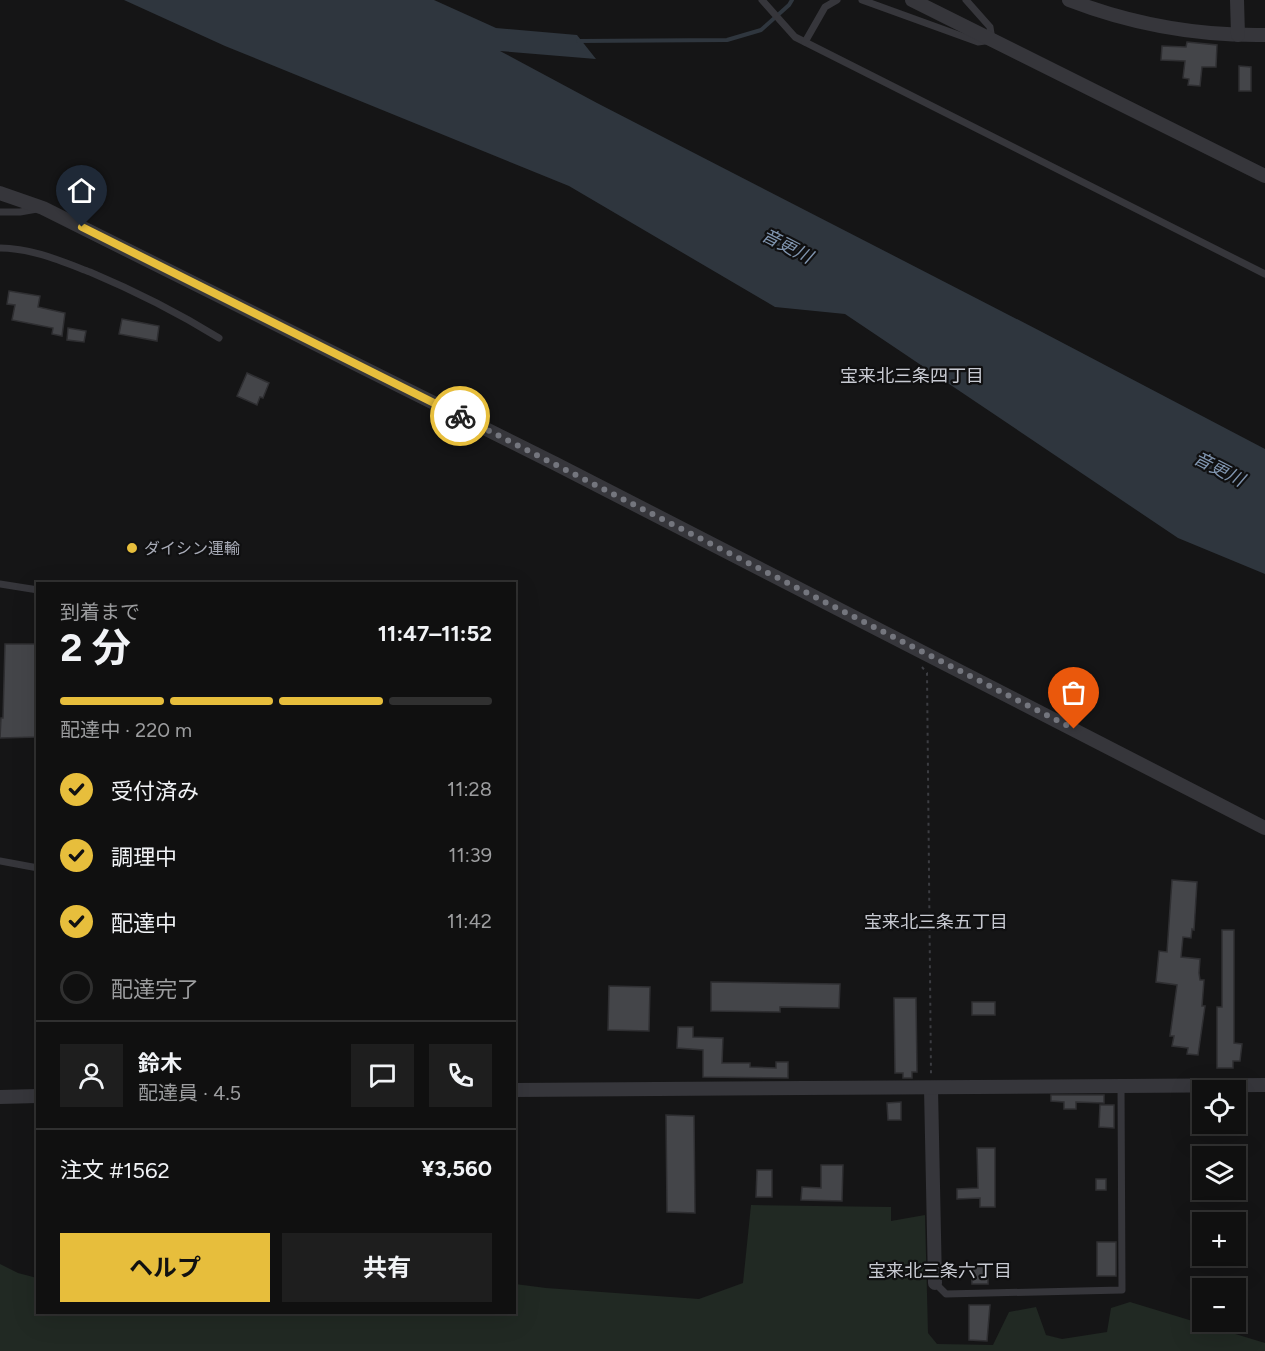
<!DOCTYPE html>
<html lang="ja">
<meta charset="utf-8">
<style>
body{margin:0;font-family:Figtree,"Noto Sans JP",sans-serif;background:#1e1e1e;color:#f1f3f6;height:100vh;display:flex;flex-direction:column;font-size:22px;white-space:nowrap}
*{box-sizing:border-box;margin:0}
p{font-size:20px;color:#9c9d9f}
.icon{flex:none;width:33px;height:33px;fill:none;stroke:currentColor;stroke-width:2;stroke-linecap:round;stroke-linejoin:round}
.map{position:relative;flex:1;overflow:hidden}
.panel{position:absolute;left:36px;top:582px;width:480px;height:732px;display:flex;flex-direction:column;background:#101010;border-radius:0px;box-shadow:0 6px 24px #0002,0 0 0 2px #303030}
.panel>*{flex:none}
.fabs{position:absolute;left:1192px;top:1080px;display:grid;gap:12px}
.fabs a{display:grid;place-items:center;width:54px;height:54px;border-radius:0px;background:#101010;box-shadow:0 6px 24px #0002,0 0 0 2px #303030;font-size:30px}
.pin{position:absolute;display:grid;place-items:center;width:51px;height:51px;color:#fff;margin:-62px -26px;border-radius:50% 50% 50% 0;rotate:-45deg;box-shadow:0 0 6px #0007}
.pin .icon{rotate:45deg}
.courier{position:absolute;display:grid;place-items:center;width:60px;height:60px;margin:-30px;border:4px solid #e7be3c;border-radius:50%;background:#fff;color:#222;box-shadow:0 2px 8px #0007}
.headline em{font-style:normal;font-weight:700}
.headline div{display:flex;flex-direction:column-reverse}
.headline{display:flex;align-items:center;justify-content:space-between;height:102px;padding:0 24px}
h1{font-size:39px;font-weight:700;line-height:45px}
.bar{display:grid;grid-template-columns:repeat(4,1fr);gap:9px 6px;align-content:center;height:72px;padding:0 24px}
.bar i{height:8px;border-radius:4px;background:#303030}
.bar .current{background:#e7be3c}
.bar p{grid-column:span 4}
.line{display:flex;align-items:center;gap:15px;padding:0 24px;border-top:2px solid #303030}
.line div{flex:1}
.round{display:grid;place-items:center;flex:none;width:63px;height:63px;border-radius:0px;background:#1e1e1e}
ol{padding:0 24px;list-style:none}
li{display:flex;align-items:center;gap:18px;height:66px}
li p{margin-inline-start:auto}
li .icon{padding:6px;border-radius:50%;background:#e7be3c;color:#111;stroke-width:4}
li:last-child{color:#9c9d9f}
li i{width:33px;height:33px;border:3px solid #303030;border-radius:50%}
.action{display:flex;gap:12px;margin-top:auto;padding:12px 24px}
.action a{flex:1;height:69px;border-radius:0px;background:#e7be3c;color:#111;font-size:24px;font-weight:700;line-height:69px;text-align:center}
.action a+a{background:#1e1e1e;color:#f1f3f6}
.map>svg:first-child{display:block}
</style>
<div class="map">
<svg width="1265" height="1351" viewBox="0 0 1265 1351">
<rect width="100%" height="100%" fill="#151516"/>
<polygon fill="#212923" points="751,1205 891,1207 891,1221 925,1215 928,1333 937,1344 993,1345 1009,1312 1036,1307 1046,1335 1062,1339 1107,1332 1111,1308 1130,1302 1265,1343 1265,1351 0,1351 0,1264 18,1273 37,1278 38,1312 514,1312 515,1284 546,1288 699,1299 743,1283"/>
<polygon fill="#2f363e" points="124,0 434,0 496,28 577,35 596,59 500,51 597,103 1042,332 1265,449 1265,574 1178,538 845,314 775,307 569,186 225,46"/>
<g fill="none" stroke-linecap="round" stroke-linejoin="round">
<polyline stroke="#2f363e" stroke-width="4" points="578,41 727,40 761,30 789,5 792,0"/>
</g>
<g fill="#444549" stroke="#2f2f32" stroke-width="1.5">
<polygon points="1187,42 1217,45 1216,67 1202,67 1200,86 1188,85 1189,79 1183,78 1185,61 1161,60 1162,46 1186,47"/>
<polygon points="1239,66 1251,67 1251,91 1239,91"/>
<polygon points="9,291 40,296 38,307 65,313 62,336 52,334 53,328 12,320 15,305 7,304"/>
<polygon points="122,319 159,326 157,341 119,334"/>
<polygon points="68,328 86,331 84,342 67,340"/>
<polygon points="247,373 269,383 263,398 260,397 257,405 237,396"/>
<polygon points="5,644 37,644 38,737 0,738 1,718 3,718"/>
<polygon points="1172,880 1197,882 1194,930 1192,929 1191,938 1183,937 1181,957 1200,959 1199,973 1200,980 1204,980 1202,1006 1205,1006 1198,1055 1187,1054 1188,1048 1172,1046 1174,1036 1170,1036 1177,985 1156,982 1159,951 1167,952"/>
<polygon points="1222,930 1234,930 1234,1043 1242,1044 1240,1061 1233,1061 1233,1068 1217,1068 1217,1007 1222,1007"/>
<polygon points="711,982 840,984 839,1008 780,1007 780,1012 711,1011"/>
<polygon points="609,986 650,987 649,1031 608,1030"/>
<polygon points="894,998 916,998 917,1072 912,1072 912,1078 903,1078 903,1073 895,1073"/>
<rect x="972" y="1002" width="23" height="13"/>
<polygon points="678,1027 693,1027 693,1037 723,1038 722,1063 750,1063 750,1067 776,1068 776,1062 788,1062 788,1078 703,1077 703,1050 677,1048"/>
<polygon points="1051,1095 1104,1095 1104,1103 1076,1102 1076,1109 1064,1109 1064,1102 1051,1101"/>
<polygon points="901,1102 901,1120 888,1120 887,1103"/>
<polygon points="1100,1105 1114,1105 1114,1128 1099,1127"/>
<polygon points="666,1115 694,1116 695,1213 667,1212"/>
<polygon points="977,1148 995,1148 995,1207 980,1207 980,1198 957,1199 957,1189 978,1188"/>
<polygon points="821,1165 843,1165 842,1201 801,1200 802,1187 821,1188"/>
<polygon points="757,1170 772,1170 772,1197 756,1197"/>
<rect x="1096" y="1179" width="10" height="11"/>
<rect x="1097" y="1242" width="19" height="34"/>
<polygon points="971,1265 988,1265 988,1284 972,1284"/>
<polygon points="969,1305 990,1305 987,1341 969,1340"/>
</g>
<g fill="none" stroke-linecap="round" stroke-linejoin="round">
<polyline stroke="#3c3d42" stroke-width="2" stroke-dasharray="3 4.5" stroke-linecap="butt" points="922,667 927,673 931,1074"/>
<g stroke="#36363b" stroke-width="7">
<polyline points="762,0 795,37 1265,274"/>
<polyline points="862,0 978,42 992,40 990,27 966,0"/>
<polyline points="805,42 825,7 837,0"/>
<polyline points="0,212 20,212 37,209"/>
<path d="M0 248C31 248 61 261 90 272 135 291 177 312 219 338"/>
<polyline points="0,584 38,590"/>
<polyline points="0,861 38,868"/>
<polyline points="935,1283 946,1294 1122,1290 1121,1086"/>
</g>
<g stroke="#36363b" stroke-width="14">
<polyline points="912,0 1265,176"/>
<path d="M1069 0C1131 24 1198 36 1265 35"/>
<polyline points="1237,0 1238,35"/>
<polyline points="0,193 43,208 556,464 1265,828"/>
<polyline points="931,1088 935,1283"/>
<polyline points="514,1090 1265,1085"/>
<polyline points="0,1097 38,1096"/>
</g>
</g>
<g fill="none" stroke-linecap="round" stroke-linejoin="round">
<polyline stroke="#74767e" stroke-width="6" stroke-dasharray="0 10.8" points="460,416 1074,729"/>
<polyline stroke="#e7be3c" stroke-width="8" points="82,227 460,416"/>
</g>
<circle fill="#e7be3c" stroke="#101011" stroke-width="2" cx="132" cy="548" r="6"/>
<g text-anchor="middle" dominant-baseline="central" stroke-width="4.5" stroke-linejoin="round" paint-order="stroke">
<g font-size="16" fill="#a7aab6" stroke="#101011" text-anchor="start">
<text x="144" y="548">ダイシン運輸</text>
</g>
<g font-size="18" font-style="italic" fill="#8095af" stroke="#101011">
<text transform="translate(787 246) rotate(27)">音更川</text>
<text transform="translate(1219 469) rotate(27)">音更川</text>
</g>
<g font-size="18" fill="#c8cad2" stroke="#101011">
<text x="912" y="376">宝来北三条四丁目</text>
<text x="936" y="922">宝来北三条五丁目</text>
<text x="940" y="1271">宝来北三条六丁目</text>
</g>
</g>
</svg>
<div class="fabs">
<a><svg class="icon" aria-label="locate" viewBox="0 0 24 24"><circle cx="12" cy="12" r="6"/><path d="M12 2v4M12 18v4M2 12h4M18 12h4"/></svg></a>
<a><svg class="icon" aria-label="layers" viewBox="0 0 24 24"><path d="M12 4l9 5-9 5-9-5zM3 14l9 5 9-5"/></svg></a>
<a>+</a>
<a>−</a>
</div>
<div class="pin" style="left:1074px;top:729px;background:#ea580c"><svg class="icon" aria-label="bag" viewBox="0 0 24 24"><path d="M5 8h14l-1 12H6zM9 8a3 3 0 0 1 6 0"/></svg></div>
<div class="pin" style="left:82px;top:227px;background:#1f2937"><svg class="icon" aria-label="home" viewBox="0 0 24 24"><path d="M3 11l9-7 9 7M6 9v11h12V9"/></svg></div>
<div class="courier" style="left:460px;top:416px"><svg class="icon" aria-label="bike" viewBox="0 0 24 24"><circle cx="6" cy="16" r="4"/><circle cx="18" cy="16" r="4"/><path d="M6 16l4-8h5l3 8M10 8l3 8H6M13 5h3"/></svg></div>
<section class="panel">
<div class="headline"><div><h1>2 分</h1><p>到着まで</p></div><em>11:47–11:52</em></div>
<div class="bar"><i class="current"></i><i class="current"></i><i class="current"></i><i></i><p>配達中 · 220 m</p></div>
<ol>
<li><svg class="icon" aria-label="check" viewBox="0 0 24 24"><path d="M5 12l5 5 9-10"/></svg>受付済み<p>11:28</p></li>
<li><svg class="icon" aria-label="check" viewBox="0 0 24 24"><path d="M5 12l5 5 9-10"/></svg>調理中<p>11:39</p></li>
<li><svg class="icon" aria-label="check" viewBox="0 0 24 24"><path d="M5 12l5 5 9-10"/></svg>配達中<p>11:42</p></li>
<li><i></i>配達完了</li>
</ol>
<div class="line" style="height:108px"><a class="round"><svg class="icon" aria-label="person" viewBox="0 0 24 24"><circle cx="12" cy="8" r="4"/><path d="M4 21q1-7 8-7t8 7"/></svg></a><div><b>鈴木</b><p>配達員 · 4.5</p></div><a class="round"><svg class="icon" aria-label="chat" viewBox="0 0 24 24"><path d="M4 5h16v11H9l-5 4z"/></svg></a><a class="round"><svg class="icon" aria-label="phone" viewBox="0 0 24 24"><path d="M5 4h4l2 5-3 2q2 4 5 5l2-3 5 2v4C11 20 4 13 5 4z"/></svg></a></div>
<div class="line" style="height:78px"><div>注文 #1562</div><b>¥3,560</b></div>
<div class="action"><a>ヘルプ</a><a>共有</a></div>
</section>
</div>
